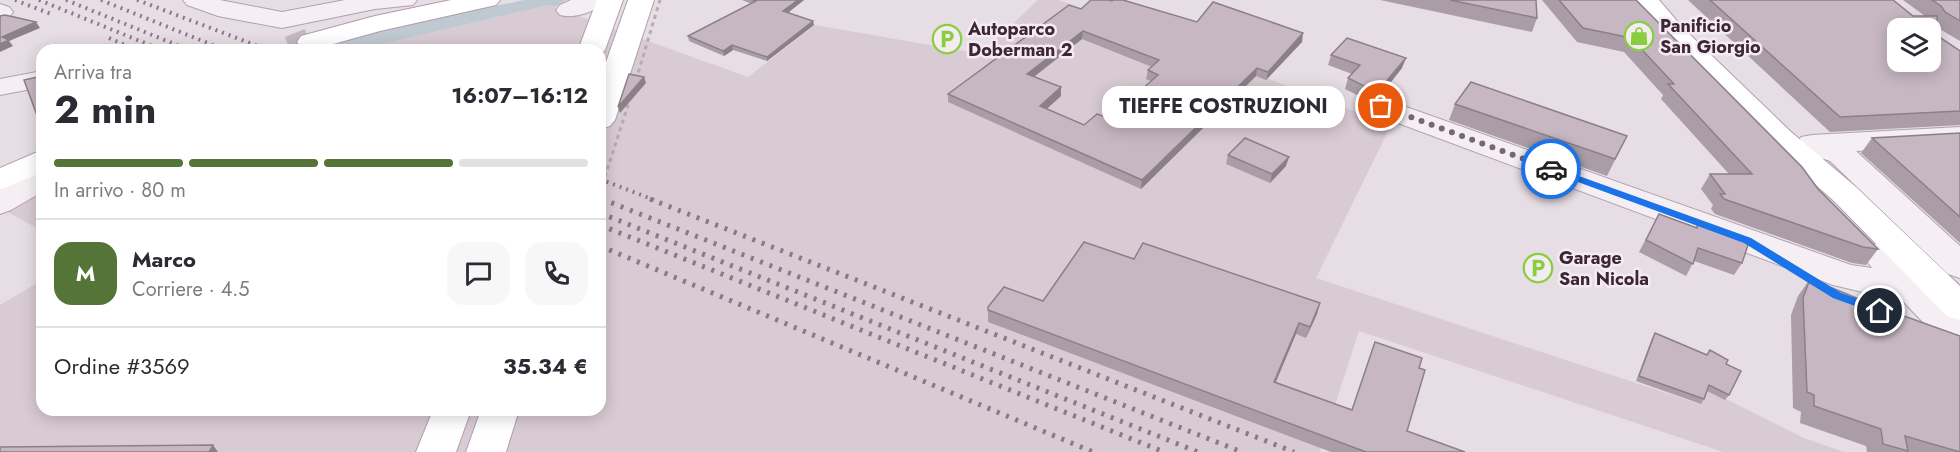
<!DOCTYPE html>
<html lang="it">
<meta charset="utf-8">
<style>
body{margin:0;font-family:Jost,sans-serif;background:#f7f7f7;color:#2b2b33;height:100vh;display:flex;flex-direction:column;font-size:22px;white-space:nowrap}
*{box-sizing:border-box;margin:0}
p{font-size:20px;color:#7c7c81}
.icon{flex:none;width:33px;height:33px;fill:none;stroke:currentColor;stroke-width:2;stroke-linecap:round;stroke-linejoin:round}
.map{position:relative;flex:1;overflow:hidden}
.details{position:absolute;left:36px;top:44px;width:570px;height:372px;display:flex;flex-direction:column;background:#fff;border-radius:18px;box-shadow:0 3px 15px #0003}
.details>*{flex:none}
.buttons{position:absolute;left:1887px;top:18px;display:grid;gap:12px}
.buttons a{display:grid;place-items:center;width:54px;height:54px;border-radius:12px;background:#fff;box-shadow:0 3px 15px #0003;font-size:30px}
.pin{position:absolute;display:grid;place-items:center;width:51px;height:51px;color:#fff;margin:-26px;border:3px solid #fff;border-radius:50%;box-shadow:0 2px 6px #0007}
.courier{position:absolute;display:grid;place-items:center;width:60px;height:60px;margin:-30px;border:4px solid #1a73e8;border-radius:50%;background:#fff;color:#222;box-shadow:0 2px 8px #0007}
.bubble{position:absolute;height:42px;border-radius:18px;background:#fff;box-shadow:0 3px 15px #0003;font-size:20px;font-weight:700;line-height:42px;text-align:center}
.overview em{font-style:normal;font-weight:700}
.overview div{display:flex;flex-direction:column-reverse}
.overview{display:flex;align-items:center;justify-content:space-between;height:102px;padding:0 18px}
h1{font-size:39px;font-weight:700;line-height:45px}
.bar{display:grid;grid-template-columns:repeat(4,1fr);gap:9px 6px;align-content:center;height:72px;padding:0 18px}
.bar i{height:8px;border-radius:4px;background:#e1e1e2}
.bar .active{background:#557438}
.bar p{grid-column:span 4}
.line{display:flex;align-items:center;gap:15px;padding:0 18px;border-top:2px solid #e1e1e2}
.line div{flex:1}
.round{display:grid;place-items:center;flex:none;width:63px;height:63px;border-radius:18px;background:#f7f7f7}
.map>svg:first-child{display:block}
</style>
<div class="map">
<svg width="1960" height="452" viewBox="0 0 1960 452">
<rect width="100%" height="100%" fill="#e7dde4"/>
<g fill="#d9cbd4">
<polygon points="1038,0 1059,0 1391,125 1316,278 1700,404 1706,389 1804,438 1844,452 1723,452 1359,331 1320,451 1322,452 0,452 0,305 42,280 42,410 600,410 600,50 362,49 548,5 748,77 815,25 981,54"/>
<polygon points="42,188 42,231 2,209"/>
</g>
<path fill="#bec9d1" d="M524 0H566L555 7 548 5 362 49H334L343 47 340 43 317 50C384 27 455 15 524 0Z"/>
<g fill="none" stroke-linecap="round" stroke-linejoin="round">
<polyline stroke="#c5b8c1" stroke-width="28" stroke-dasharray="28 14" stroke-linecap="butt" points="290,50 310,42"/>
<g stroke="#b1a2ad" stroke-width="2">
<g id="minor">
<polygon points="183,0 220,0 282,12 345,0 417,0 413,5 375,9 282,28 218,16 187,5"/>
<path d="M571 0H606C597 12 574 19 560 15L556 10 560 5Z"/>
<polygon points="0,4 9,7 13,12 9,18 0,21"/>
<polygon points="42,71 42,87 0,95 0,79"/>
<polygon points="1381,98 1851,265 1872,268 1862,255 1867,247 1879,243 1891,247 1960,315 1960,351 1947,347 1893,291 1867,293 1833,285 1371,113 1367,107 1371,101"/>
<polygon points="1960,127 1960,145 1856,151 1960,246 1960,278 1948,274 1830,161 1801,151 1797,144 1801,137 1812,135"/>
<path d="M42 164V192L11 210 0 214V190C15 182 26 168 42 164Z"/>
</g>
</g>
<g stroke="#b29cad" stroke-width="2">
<g id="major">
<polygon points="451,0 500,0 496,5 380,31 312,50 301,48 297,42 301,36 375,16"/>
<polygon points="597,0 623,0 605,50 600,56 600,50 578,50"/>
<polygon points="628,0 654,0 615,120 610,126 600,129 600,79"/>
<polygon points="1632,0 1659,0 1683,28 1790,131 1856,187 1960,286 1960,320 1947,316 1834,201 1768,143 1665,40"/>
<polygon points="42,150 42,172 0,190 0,168"/>
<polygon points="433,410 471,410 456,452 416,452"/>
<polygon points="481,410 519,410 506,452 466,452"/>
</g>
</g>
<use href="#minor" fill="#f5eff3" fill-rule="evenodd"/>
<use href="#major" fill="#fff" fill-rule="evenodd"/>
<g stroke="#90768a" stroke-width="4" stroke-dasharray="2 5" stroke-linecap="butt">
<polyline points="15,0 51,14"/>
<polyline points="39,0 162,50"/>
<polyline points="66,0 189,50"/>
<polyline points="101,0 225,50"/>
<polyline points="137,0 268,50"/>
<polyline points="109,38 136,50"/>
<polyline points="600,179 654,200"/>
<polyline points="600,198 605,200"/>
</g>
<g stroke="#90768a" stroke-width="5" stroke-dasharray="3 7" stroke-linecap="butt">
<polyline points="602,199 1242,452"/>
<polyline points="650,199 1294,452"/>
<polyline points="600,213 1198,452"/>
<polyline points="600,225 1164,452"/>
<polyline points="600,246 1093,452"/>
</g>
<g stroke="#b6abb3" stroke-width="3" stroke-dasharray="4 4" stroke-linecap="butt">
<polyline points="636,80 660,0"/>
<polyline points="600,192 630,99"/>
</g>
</g>
<g fill="#aa9da7" fill-rule="evenodd">
<polygon points="742,0 804,0 787,13 814,25 767,61 733,50 724,56 689,41 688,36 752,4"/>
<polygon points="1380,0 1536,0 1537,18 1532,32"/>
<polygon points="1542,0 1636,0 1818,189 1878,249 1866,265 1852,263 1715,214 1711,209 1713,205 1701,189 1710,174 1729,174 1661,99 1663,95 1624,52 1577,42"/>
<polygon points="1688,0 1893,0 1913,16 1925,16 1903,0 1960,0 1960,41 1938,28 1938,36 1960,51 1960,125 1830,132"/>
<path d="M1081 9 1197 22 1302 42 1266 80 1256 76 1141 189 948 102V94ZM1082 39 1152 67 1148 70 1146 79 1151 81 1109 118 1084 125 1046 109 1061 96V87L1034 77Z"/>
<polygon points="1331,55 1402,68 1380,96 1369,101 1345,89 1348,78 1352,74 1328,65"/>
<polygon points="1455,104 1627,136 1607,176 1449,120"/>
<polygon points="1960,133 1960,243 1861,153 1872,138"/>
<polygon points="1228,155 1286,166 1270,183 1226,164"/>
<polygon points="1659,214 1696,227 1698,223 1742,263 1734,275 1694,261 1686,276 1639,252"/>
<polygon points="1134,259 1320,303 1317,314 1306,338 1296,334 1276,382 1352,410 1419,368 1407,431 1465,452 1331,452 988,322 988,310 1043,301"/>
<polygon points="1810,279 1960,452 1867,452 1866,446 1800,423 1801,412 1793,408 1791,315 1798,296"/>
<polygon points="1655,333 1726,364 1729,395 1725,400 1707,391 1704,399 1701,404 1636,381 1652,338"/>
</g>
<g fill="#8b8088">
<polygon points="798,0 804,0 784,16 783,11"/>
<polygon points="813,21 814,25 767,61 767,57"/>
<polygon points="36,22 40,28 9,41 13,46 0,52 0,44 2,37"/>
<polygon points="1083,31 1082,39 1027,82 1027,74"/>
<polygon points="1303,33 1302,42 1266,80 1268,72"/>
<polygon points="732,45 733,50 724,56 723,51"/>
<polygon points="1406,58 1402,68 1380,96 1369,101 1372,90"/>
<polygon points="1257,68 1256,76 1141,189 1142,180"/>
<polygon points="644,77 646,83 620,113 618,107"/>
<polygon points="1061,87 1061,96 1040,115 1040,106"/>
<polygon points="1289,157 1286,166 1270,183 1272,174"/>
<polygon points="1320,303 1317,314 1306,338 1310,327"/>
<polygon points="1299,323 1296,334 1271,393 1274,382"/>
<polygon points="213,445 218,452 209,452"/>
</g>
<g fill="#c6b7c2" stroke="#8b8088" stroke-width="1.5" fill-rule="evenodd">
<polygon points="753,0 798,0 783,11 813,21 767,57 732,45 723,51 688,36 756,1"/>
<path d="M1091 0H1108L1112 1 1113 0H1123L1197 22 1213 2 1303 33 1268 72 1257 68 1142 180 948 94 1069 5 1081 9ZM1083 31 1159 60 1148 70 1158 75 1109 118 1097 114 1084 125 1040 106 1061 87 1027 74Z"/>
<polygon points="1450,0 1536,0 1537,18"/>
<polygon points="1559,0 1636,0 1802,167 1818,189 1878,249 1863,247 1724,199 1720,194 1725,194 1710,174 1752,174 1668,84 1674,84 1631,38 1583,28"/>
<path d="M1710 0H1893L1913 16H1937L1938 36 1960 51V111L1840 117ZM1898 28H1930V62H1898Z"/>
<polygon points="1932,0 1960,0 1960,21 1945,12 1941,6"/>
<polygon points="5,15 36,22 2,37 9,40 0,44 0,16"/>
<polygon points="1347,38 1406,58 1383,85 1372,90 1348,78 1360,65 1331,55"/>
<polygon points="629,74 644,77 618,107"/>
<polygon points="42,76 42,129 24,80"/>
<polygon points="1471,82 1627,136 1615,159 1455,104"/>
<polygon points="1960,133 1960,217 1872,138"/>
<polygon points="1245,138 1289,157 1272,174 1228,155"/>
<polygon points="1659,214 1697,228 1698,223 1749,242 1742,263 1698,248 1693,264 1646,240"/>
<polygon points="1084,242 1134,259 1143,243 1320,303 1310,327 1299,323 1274,382 1352,410 1375,342 1422,358 1419,368 1425,370 1407,431 1465,452 1366,452 988,310 988,307 1004,287 1043,301"/>
<polygon points="1810,279 1876,306 1960,336 1960,452 1905,436 1908,451 1883,444 1881,429 1814,406 1814,395 1807,392 1803,298"/>
<polygon points="1655,333 1707,355 1710,350 1728,360 1726,364 1741,371 1729,395 1709,385 1704,399 1639,376"/>
<polygon points="213,445 209,452 0,452 0,447"/>
</g>
<polygon fill="#1a73e8" points="1548,167 1554,167 1751,238 1841,293 1884,308 1885,311 1880,315 1833,298 1744,243 1548,171"/>
<g fill="none" stroke-linecap="round" stroke-linejoin="round">
<polyline stroke="#786674" stroke-width="6" stroke-dasharray="0 10.8" points="1381,106 1551,169"/>
</g>
<defs>
<g id="shop-ring" transform="scale(1.5)"><circle r="9.5" fill="#f5ecf3" stroke="#89ce3f" stroke-width="1.5"/><path d="M-5-2.5h2.3a2.7 3.5 0 0 1 5.4 0H5L5.5 6h-11ZM-1.5-2.5h3a1.5 2.3 0 0 0-3 0Z" fill="#89ce3f"/></g>
<g id="parking-ring" transform="scale(1.5)"><circle r="9.5" fill="#f5ecf3" stroke="#89ce3f" stroke-width="1.5"/><path d="M-3.5-5.5H1a3.5 3.5 0 0 1 0 7H-1V5.5H-3.5ZM-1-3.4V-.6H.8a1.4 1.4 0 0 0 0-2.8Z" fill="#89ce3f"/></g>
</defs>
<g fill-rule="evenodd">
<use href="#shop-ring" x="1639" y="36"/>
<use href="#parking-ring" x="947" y="39"/>
<use href="#parking-ring" x="1538" y="268"/>
</g>
<g text-anchor="middle" dominant-baseline="central" stroke-width="5" stroke-linejoin="round" paint-order="stroke">
<g font-size="18" font-weight="bold" fill="#3d2637" stroke="#f5ecf3" text-anchor="start">
<text x="1660" y="26">Panificio<tspan x="1660" dy="21">San Giorgio</tspan></text>
<text x="968" y="29">Autoparco<tspan x="968" dy="21">Doberman 2</tspan></text>
<text x="1559" y="258">Garage<tspan x="1559" dy="21">San Nicola</tspan></text>
</g>
</g>
</svg>
<div class="buttons">
<a><svg class="icon" aria-label="layers" viewBox="0 0 24 24"><path d="M12 4l9 5-9 5-9-5zM3 14l9 5 9-5"/></svg></a>
</div>
<div class="pin" style="left:1381px;top:106px;background:#ea580c"><svg class="icon" aria-label="bag" viewBox="0 0 24 24"><path d="M5 8h14l-1 12H6zM9 8a3 3 0 0 1 6 0"/></svg></div>
<div class="pin" style="left:1880px;top:311px;background:#1f2937"><svg class="icon" aria-label="home" viewBox="0 0 24 24"><path d="M3 11l9-7 9 7M6 9v11h12V9"/></svg></div>
<div class="courier" style="left:1551px;top:169px"><svg class="icon" aria-label="car" viewBox="0 0 24 24"><path d="M5 17H2v-5l4-1 3-4h7l3 4 3 1v5h-3M9 17h6M6 11h13"/><circle cx="7" cy="17" r="2"/><circle cx="17" cy="17" r="2"/></svg></div>
<div class="bubble" style="left:1102px;top:86px;width:243px">TIEFFE COSTRUZIONI</div>
<section class="details">
<div class="overview"><div><h1>2 min</h1><p>Arriva tra</p></div><em>16:07–16:12</em></div>
<div class="bar"><i class="active"></i><i class="active"></i><i class="active"></i><i></i><p>In arrivo · 80 m</p></div>
<div class="line" style="height:108px"><b class="round" style="background:#557438;color:#fff">M</b><div><b>Marco</b><p>Corriere · 4.5</p></div><a class="round"><svg class="icon" aria-label="chat" viewBox="0 0 24 24"><path d="M4 5h16v11H9l-5 4z"/></svg></a><a class="round"><svg class="icon" aria-label="phone" viewBox="0 0 24 24"><path d="M5 4h4l2 5-3 2q2 4 5 5l2-3 5 2v4C11 20 4 13 5 4z"/></svg></a></div>
<div class="line" style="height:78px"><div>Ordine #3569</div><b>35.34 €</b></div>
</section>
</div>
